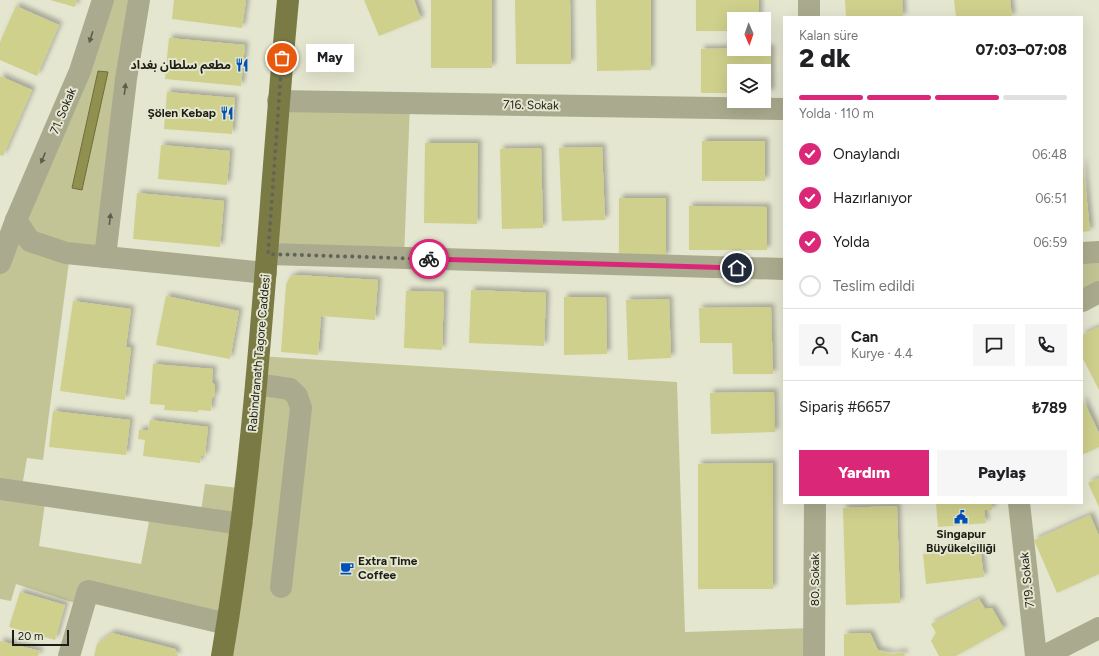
<!DOCTYPE html>
<html lang="tr">
<meta charset="utf-8">
<style>
body{margin:0;font-family:Figtree,"Noto Sans Arabic",sans-serif;background:#f6f6f6;color:#202124;height:100vh;display:flex;flex-direction:column;font-size:15px;white-space:nowrap}
*{box-sizing:border-box;margin:0}
p{font-size:13px;color:#757577}
.icon{flex:none;width:22px;height:22px;fill:none;stroke:currentColor;stroke-width:2;stroke-linecap:round;stroke-linejoin:round}
.map{position:relative;flex:1;overflow:hidden}
.drawer{position:absolute;left:783px;top:16px;width:300px;height:488px;display:flex;flex-direction:column;background:#fff;border-radius:0px;box-shadow:0 4px 16px #0002}
.drawer>*{flex:none}
.needle{width:26px;rotate:178deg}
.tools{position:absolute;left:727px;top:12px;display:grid;gap:8px}
.tools a{display:grid;place-items:center;width:44px;height:44px;border-radius:0px;background:#fff;box-shadow:0 4px 16px #0002;font-size:20px}
.scale{position:absolute;left:12px;bottom:10px;width:57px;box-sizing:border-box;padding-left:4px;border:2px solid #1d1e15;border-top:0;font-size:11px;line-height:14px;white-space:nowrap;color:#1d1e15;-webkit-text-stroke:3px #e5e6d0;paint-order:stroke}
.pin{position:absolute;display:grid;place-items:center;width:34px;height:34px;color:#fff;margin:-17px;border:2px solid #fff;border-radius:50%;box-shadow:0 1px 4px #0007}
.courier{position:absolute;display:grid;place-items:center;width:40px;height:40px;margin:-20px;border:3px solid #db2777;border-radius:50%;background:#fff;color:#222;box-shadow:0 1px 5px #0007}
.bubble{position:absolute;height:28px;border-radius:0px;background:#fff;box-shadow:0 4px 16px #0002;font-size:13px;font-weight:800;line-height:28px;text-align:center}
.head em{font-style:normal;font-weight:800}
.head div{display:flex;flex-direction:column-reverse}
.head{display:flex;align-items:center;justify-content:space-between;height:68px;padding:0 16px}
h1{font-size:26px;font-weight:800;line-height:30px}
.bar{display:grid;grid-template-columns:repeat(4,1fr);gap:6px 4px;align-content:center;height:48px;padding:0 16px}
.bar i{height:5px;border-radius:3px;background:#e0e0e0}
.bar .selected{background:#db2777}
.bar p{grid-column:span 4}
.line{display:flex;align-items:center;gap:10px;padding:0 16px;border-top:1px solid #e0e0e0}
.line div{flex:1}
.round{display:grid;place-items:center;flex:none;width:42px;height:42px;border-radius:0px;background:#f6f6f6}
ol{padding:0 16px;list-style:none}
li{display:flex;align-items:center;gap:12px;height:44px}
li p{margin-inline-start:auto}
li .icon{padding:4px;border-radius:50%;background:#db2777;color:#fff;stroke-width:4}
li:last-child{color:#757577}
li i{width:22px;height:22px;border:2px solid #e0e0e0;border-radius:50%}
.cta{display:flex;gap:8px;margin-top:auto;padding:8px 16px}
.cta a{flex:1;height:46px;border-radius:0px;background:#db2777;color:#fff;font-size:16px;font-weight:800;line-height:46px;text-align:center}
.cta a+a{background:#f6f6f6;color:#202124}
.map>svg:first-child{display:block}
</style>
<div class="map">
<svg width="1099" height="656" viewBox="0 0 1099 656">
<defs>
<filter id="shadow"><feDropShadow dx="3.5" dy="-3.5" stdDeviation="2" flood-color="#0004"/></filter>
</defs>
<rect width="100%" height="100%" fill="#e5e6d0"/>
<g fill="#c3c495">
<polygon points="111,0 128,0 105,257 70,254 43,460 27,458 21,492 46,496 39,546 141,564 151,511 200,518 205,484 246,489 258,356 677,382 685,632 814,628 814,656 222,656 227,625 88,592 84,606 16,584 11,601 0,599 0,263"/>
<polygon points="278,101 410,103 404,258 267,254"/>
<polygon points="1099,252 1099,292 1082,301 1082,253"/>
</g>
<polygon fill="#90914e" stroke="#6e6e3d" points="98,71 108,72 82,190 72,188"/>
<g fill="#cfd08c" filter="url(#shadow)">
<polygon points="50,0 77,0 75,7"/>
<polygon points="174,0 246,0 242,28 172,19"/>
<polygon points="364,0 414,0 421,19 379,36"/>
<rect x="431" y="0" width="61" height="68"/>
<polygon points="515,0 570,0 571,64 516,64"/>
<polygon points="596,0 651,0 651,70 597,71"/>
<polygon points="696,0 759,0 759,19 734,19 734,31 696,31"/>
<polygon points="845,0 902,0 903,17 846,17"/>
<polygon points="954,0 1010,0 1012,17 956,17"/>
<polygon points="16,6 59,25 37,76 0,60 0,42"/>
<polygon points="169,38 245,45 241,86 165,79"/>
<polygon points="764,48 771,48 771,93 764,93 764,71 734,71 734,93 701,93 701,49"/>
<polygon points="0,76 32,90 3,156 0,155"/>
<polygon points="167,92 235,98 232,134 164,129"/>
<rect x="702" y="141" width="63" height="40"/>
<polygon points="425,143 478,143 477,224 424,223"/>
<polygon points="161,145 230,151 227,185 158,179"/>
<polygon points="602,147 605,220 562,221 559,148"/>
<polygon points="541,148 543,228 502,229 500,149"/>
<polygon points="1082,163 1083,163 1090,231 1082,232"/>
<polygon points="137,193 224,201 220,247 133,239"/>
<rect x="619" y="198" width="47" height="59"/>
<polygon points="689,206 767,207 767,250 689,250"/>
<polygon points="296,275 378,280 375,320 321,316 318,355 281,352 286,285 289,278"/>
<polygon points="471,290 546,293 544,346 469,343"/>
<polygon points="406,291 444,292 442,350 404,348"/>
<polygon points="166,296 239,311 230,359 156,345"/>
<polygon points="564,297 606,297 607,354 564,355"/>
<polygon points="669,299 671,358 628,360 626,300"/>
<polygon points="73,301 131,309 126,347 131,348 125,400 60,391"/>
<polygon points="771,307 773,374 733,374 732,343 700,343 699,308"/>
<polygon points="1099,327 1099,390 1082,357 1082,335"/>
<polygon points="153,364 213,369 212,382 215,385 215,395 212,398 211,411 198,410 198,412 164,410 165,405 150,404"/>
<polygon points="774,392 775,432 711,434 710,393"/>
<polygon points="1082,398 1099,433 1099,447 1082,455"/>
<polygon points="53,411 130,420 126,455 49,447"/>
<polygon points="150,420 208,427 205,456 201,456 200,463 143,456 145,440 138,439 139,430 148,430"/>
<polygon points="773,463 773,589 698,589 698,464"/>
<polygon points="1099,478 1099,507 1088,483"/>
<polygon points="936,503 992,503 992,510 984,510 986,523 938,527"/>
<polygon points="897,506 900,603 846,605 843,508"/>
<polygon points="1090,515 1099,536 1099,574 1057,593 1034,540"/>
<polygon points="980,547 984,577 926,584 923,554"/>
<polygon points="20,592 65,605 55,640 9,627"/>
<polygon points="979,599 985,609 992,608 1004,629 956,656 939,656 931,641 936,633 931,624"/>
<polygon points="112,633 175,649 178,656 94,656 97,644"/>
<polygon points="870,633 878,650 892,654 903,652 905,656 844,656 844,634"/>
<polygon points="0,641 40,651 38,656 0,656"/>
</g>
<g fill="none" stroke-linecap="round" stroke-linejoin="round">
<g stroke="#aaab8e" stroke-width="22">
<polyline points="809,17 809,0"/>
<polyline points="278,101 784,109"/>
<polyline points="16,220 30,241 66,253 266,273"/>
<polyline points="1082,253 1099,252"/>
<polyline points="268,254 784,269"/>
<polyline points="105,257 126,79 139,0"/>
<polyline points="0,263 16,220 80,71 103,0"/>
<polyline points="1082,301 1099,292"/>
<polyline points="256,384 290,389 297,396 301,408 281,587"/>
<polyline points="0,489 242,524"/>
<polyline points="1019,503 1036,656"/>
<polyline points="69,656 88,591 227,624"/>
<polyline points="814,656 815,503"/>
<polyline points="1044,656 1099,628"/>
</g>
<path stroke="#7a7b44" stroke-width="22" d="M222 656C259 439 267 219 288 0"/>
</g>
<defs><path id="oneway-solid" d="M-6-.8H1V-3.2L6.5 0L1 3.2V.8H-6Z"/></defs>
<g fill="#5c5d4b">
<use href="#oneway-solid" transform="translate(91 37) rotate(108)"/>
<use href="#oneway-solid" transform="translate(125 89) rotate(-83)"/>
<use href="#oneway-solid" transform="translate(43 158) rotate(113)"/>
<use href="#oneway-solid" transform="translate(110 219) rotate(-83)"/>
</g>
<g fill="none" stroke-linecap="round" stroke-linejoin="round">
<polyline stroke="#636456" stroke-width="4" stroke-dasharray="0 7.2" points="282,58 268,254 429,259"/>
<polyline stroke="#db2777" stroke-width="5" points="429,259 737,268"/>
</g>
<defs>
<g id="restaurant-bare" transform="scale(1.08)"><path d="M-5-6h1v4h1v-4h1v4h1v-4h1v5L-1.5 .5V6h-2V.5L-5-1ZM5-6V6H3V1.5H1.5Q1.5-4 5-6Z" fill="#0050b9" stroke="#e5e6d0" stroke-width="2.5" paint-order="stroke"/></g>
<g id="civic-bare" transform="scale(1.08)"><path d="M-.6-6.5H3V-4.5H.6V-3L4-1V1h2V6H-6V1h2V-1L-.6-3ZM-1.2 2.5V6h2.4V2.5Z" fill="#0050b9" stroke="#e5e6d0" stroke-width="2.5" paint-order="stroke"/></g>
<g id="cafe-bare" transform="scale(1.08)"><path d="M-5.5-4.5H6V0H3Q3 3.5 0 3.5H-2.5Q-5.5 3.5-5.5 0ZM3-3.2v2h1.7v-2ZM-6 4.5H4V6H-6Z" fill="#0050b9" stroke="#e5e6d0" stroke-width="2.5" paint-order="stroke"/></g>
</defs>
<g fill-rule="evenodd">
<use href="#restaurant-bare" x="242" y="65"/>
<use href="#restaurant-bare" x="227" y="113"/>
<use href="#civic-bare" x="961" y="517"/>
<use href="#cafe-bare" x="347" y="568"/>
</g>
<g text-anchor="middle" dominant-baseline="central" stroke-width="4" stroke-linejoin="round" paint-order="stroke">
<g font-size="12" font-weight="bold" fill="#1d1e15" stroke="#e5e6d0" text-anchor="end">
<text x="231" y="65">مطعم سلطان بغداد</text>
<text x="216" y="113">Şölen Kebap</text>
<text x="961" y="534" text-anchor="middle">Singapur<tspan x="961" dy="14">Büyükelçiliği</tspan></text>
<text x="358" y="561" text-anchor="start">Extra Time<tspan x="358" dy="14">Coffee</tspan></text>
</g>
<g font-size="12" fill="#1d1e15" stroke="#e5e6d0">
<text transform="translate(531 105) rotate(1)">716. Sokak</text>
<text transform="translate(63 111) rotate(-67)">71. Sokak</text>
<text transform="translate(259 353) rotate(-85)">Rabindranath Tagore Caddesi</text>
<text transform="translate(815 580) rotate(-90)">80. Sokak</text>
<text transform="translate(1027 580) rotate(-96)">719. Sokak</text>
</g>
</g>
</svg>
<div class="tools">
<a><svg class="needle" viewBox="-14 -14 28 28"><path d="M0-13l5 13h-10z" fill="#e53935"/><path d="M0 13l5-13h-10z" fill="#757577"/></svg></a>
<a><svg class="icon" aria-label="layers" viewBox="0 0 24 24"><path d="M12 4l9 5-9 5-9-5zM3 14l9 5 9-5"/></svg></a>
</div>
<div class="scale">20 m</div>
<div class="pin" style="left:282px;top:58px;background:#ea580c"><svg class="icon" aria-label="bag" viewBox="0 0 24 24"><path d="M5 8h14l-1 12H6zM9 8a3 3 0 0 1 6 0"/></svg></div>
<div class="pin" style="left:737px;top:268px;background:#1f2937"><svg class="icon" aria-label="home" viewBox="0 0 24 24"><path d="M3 11l9-7 9 7M6 9v11h12V9"/></svg></div>
<div class="courier" style="left:429px;top:259px"><svg class="icon" aria-label="bike" viewBox="0 0 24 24"><circle cx="6" cy="16" r="4"/><circle cx="18" cy="16" r="4"/><path d="M6 16l4-8h5l3 8M10 8l3 8H6M13 5h3"/></svg></div>
<div class="bubble" style="left:306px;top:44px;width:48px">May</div>
<section class="drawer">
<div class="head"><div><h1>2 dk</h1><p>Kalan süre</p></div><em>07:03–07:08</em></div>
<div class="bar"><i class="selected"></i><i class="selected"></i><i class="selected"></i><i></i><p>Yolda · 110 m</p></div>
<ol>
<li><svg class="icon" aria-label="check" viewBox="0 0 24 24"><path d="M5 12l5 5 9-10"/></svg>Onaylandı<p>06:48</p></li>
<li><svg class="icon" aria-label="check" viewBox="0 0 24 24"><path d="M5 12l5 5 9-10"/></svg>Hazırlanıyor<p>06:51</p></li>
<li><svg class="icon" aria-label="check" viewBox="0 0 24 24"><path d="M5 12l5 5 9-10"/></svg>Yolda<p>06:59</p></li>
<li><i></i>Teslim edildi</li>
</ol>
<div class="line" style="height:72px"><a class="round"><svg class="icon" aria-label="person" viewBox="0 0 24 24"><circle cx="12" cy="8" r="4"/><path d="M4 21q1-7 8-7t8 7"/></svg></a><div><b>Can</b><p>Kurye · 4.4</p></div><a class="round"><svg class="icon" aria-label="chat" viewBox="0 0 24 24"><path d="M4 5h16v11H9l-5 4z"/></svg></a><a class="round"><svg class="icon" aria-label="phone" viewBox="0 0 24 24"><path d="M5 4h4l2 5-3 2q2 4 5 5l2-3 5 2v4C11 20 4 13 5 4z"/></svg></a></div>
<div class="line" style="height:52px"><div>Sipariş #6657</div><b>₺789</b></div>
<div class="cta"><a>Yardım</a><a>Paylaş</a></div>
</section>
</div>
